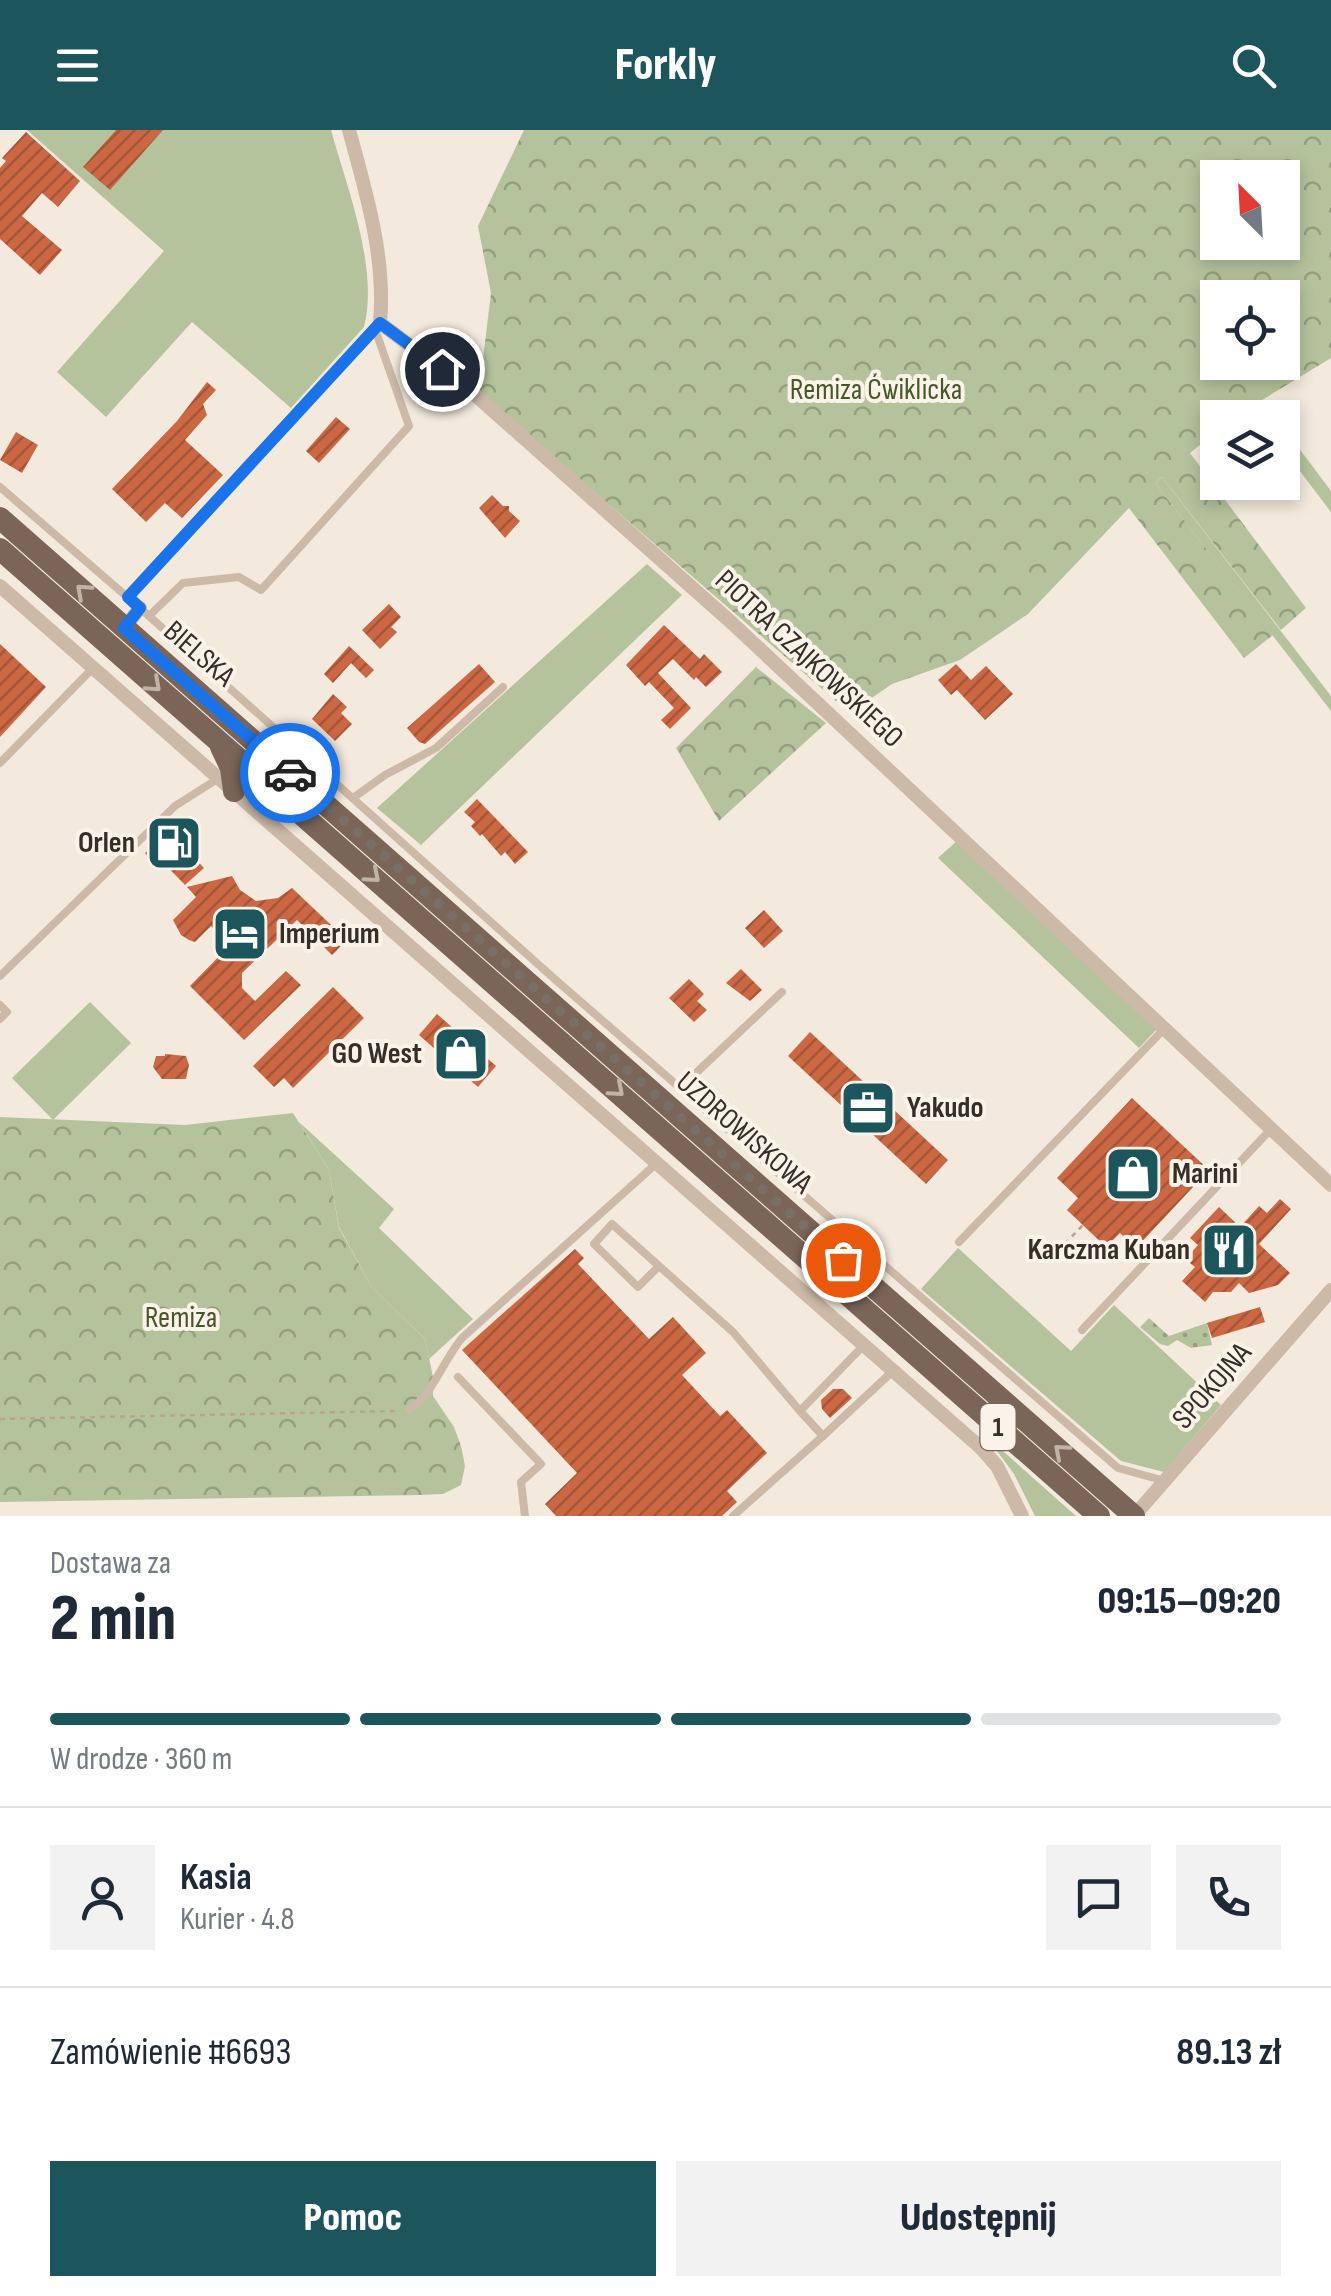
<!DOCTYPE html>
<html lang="pl">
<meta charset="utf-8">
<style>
body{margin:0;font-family:"Sofia Sans Condensed",sans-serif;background:#f2f2f3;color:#1f2937;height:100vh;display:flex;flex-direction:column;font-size:38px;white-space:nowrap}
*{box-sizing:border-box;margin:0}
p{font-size:32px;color:#747a83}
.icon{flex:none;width:55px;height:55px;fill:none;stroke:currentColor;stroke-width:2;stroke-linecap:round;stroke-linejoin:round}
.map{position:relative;height:1386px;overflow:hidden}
.side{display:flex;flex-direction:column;background:#fff;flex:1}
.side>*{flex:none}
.needle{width:65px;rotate:336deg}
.tools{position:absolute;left:1200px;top:30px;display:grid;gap:20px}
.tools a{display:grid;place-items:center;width:100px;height:100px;border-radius:0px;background:#fff;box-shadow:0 5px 15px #0003;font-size:50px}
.pin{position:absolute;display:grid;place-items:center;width:85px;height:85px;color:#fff;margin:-42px;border:5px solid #fff;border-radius:50%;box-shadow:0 2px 10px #0007}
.courier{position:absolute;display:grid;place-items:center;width:100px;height:100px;margin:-50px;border:8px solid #1a73e8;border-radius:50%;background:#fff;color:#222;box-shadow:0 2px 12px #0007}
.head em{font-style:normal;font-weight:800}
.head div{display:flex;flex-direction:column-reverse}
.head{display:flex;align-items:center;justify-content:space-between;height:170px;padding:0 50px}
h1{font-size:65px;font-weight:800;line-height:75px}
.bar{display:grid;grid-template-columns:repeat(4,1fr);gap:15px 10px;align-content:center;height:120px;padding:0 50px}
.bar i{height:12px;border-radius:8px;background:#e0e1e3}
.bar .active{background:#1c565c}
.bar p{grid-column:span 4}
.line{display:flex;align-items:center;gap:25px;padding:0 50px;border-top:2px solid #e0e1e3}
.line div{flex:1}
.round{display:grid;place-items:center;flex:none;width:105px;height:105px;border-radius:0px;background:#f2f2f3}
.action{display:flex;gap:20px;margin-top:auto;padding:20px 50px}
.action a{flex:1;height:115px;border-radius:0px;background:#1c565c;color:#fff;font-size:40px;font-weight:800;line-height:115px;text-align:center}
.action a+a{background:#f2f2f3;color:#1f2937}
header{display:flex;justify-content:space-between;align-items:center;height:130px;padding:0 50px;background:#1c565c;color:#fff;font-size:45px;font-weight:800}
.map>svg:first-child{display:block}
</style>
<header><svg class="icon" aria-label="menu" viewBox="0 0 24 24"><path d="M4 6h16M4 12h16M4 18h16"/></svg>Forkly<svg class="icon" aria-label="search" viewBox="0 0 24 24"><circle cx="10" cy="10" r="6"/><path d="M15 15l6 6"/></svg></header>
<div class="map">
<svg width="1331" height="1386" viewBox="0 0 1331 1386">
<defs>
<pattern id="forest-crowns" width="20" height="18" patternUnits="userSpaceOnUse" patternTransform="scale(2.5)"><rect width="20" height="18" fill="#b5c39c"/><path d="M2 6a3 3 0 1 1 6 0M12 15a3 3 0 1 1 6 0" fill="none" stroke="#949f7f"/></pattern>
<pattern id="park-dots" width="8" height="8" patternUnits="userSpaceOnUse" patternTransform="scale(2.5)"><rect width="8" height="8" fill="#b5c39c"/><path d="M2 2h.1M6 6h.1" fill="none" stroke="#949f7f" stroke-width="1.8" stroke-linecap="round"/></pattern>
<pattern id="building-hatch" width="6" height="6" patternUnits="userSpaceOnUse" patternTransform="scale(2.5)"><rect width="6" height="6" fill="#cb6843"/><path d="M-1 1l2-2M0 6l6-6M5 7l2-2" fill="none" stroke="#a65638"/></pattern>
</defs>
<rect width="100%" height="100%" fill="#f3e9dc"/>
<g fill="#b5c39c">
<path d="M27 0H331C347 58 379 138 364 197L291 278 192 192 106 287 57 242 164 121Z"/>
<polygon points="1283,297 1331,361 1331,382 1283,319"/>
<polygon points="1162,347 1331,566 1331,581 1155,353"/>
<polygon points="647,434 682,465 421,715 377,678"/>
<polygon points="958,710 1158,898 1139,918 938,728"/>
<polygon points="90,872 131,913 53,990 12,948"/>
<polygon points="299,992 394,1079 379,1098 473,1189 429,1229 425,1209 371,1156 339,1097 329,1040"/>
<polygon points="958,1118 1071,1221 1114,1175 1221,1275 1164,1342 1121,1331 921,1159"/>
<polygon points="986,1306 1076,1386 1035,1386 1014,1344"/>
</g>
<g fill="url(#forest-crowns)" fill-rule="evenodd">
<path d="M524 0H1331V228L1234 287 1218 288 1217 301 1190 323 1306 478 1281 500 1162 347 1155 353 1273 505 1244 528 1129 378 1028 484 960 530 892 554 850 583 479 262 491 163 478 96ZM1218 48H1282V112H1218ZM1218 168H1282V232H1218Z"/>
<polygon points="756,537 826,593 719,691 676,618"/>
<polygon points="293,983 329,1040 339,1098 371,1156 425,1209 433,1247 433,1266 454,1297 461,1316 465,1336 461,1355 443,1364 420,1365 0,1372 0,987 185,995"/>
</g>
<polygon fill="url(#park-dots)" points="1149,1188 1169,1206 1207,1193 1212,1215 1191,1218 1177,1210 1168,1216 1160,1214 1140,1197"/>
<g fill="url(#building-hatch)">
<polygon points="116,0 163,0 110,60 83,37"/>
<polygon points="26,2 80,51 58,77 42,63 22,86 62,120 40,145 0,109 0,38 6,31 2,28"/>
<polygon points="207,252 216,260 203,274 207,285 185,310 223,345 182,388 165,373 146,392 112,359 177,291"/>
<polygon points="336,287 350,299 319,333 306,321"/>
<polygon points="16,302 38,315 22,343 0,330"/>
<polygon points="492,365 503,376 509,376 509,381 520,391 505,408 479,378"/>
<polygon points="389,474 401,487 391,497 397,502 380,519 362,500"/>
<polygon points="664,495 700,529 704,524 722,542 706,557 696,547 694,550 673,529 658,543 691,578 670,599 661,590 674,578 649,552 645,556 626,535"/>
<polygon points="0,514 46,557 0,607"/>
<polygon points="349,516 374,540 366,548 351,533 333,553 324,544"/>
<polygon points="479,534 495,552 425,614 419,612 407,598"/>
<polygon points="956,534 971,550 986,536 1013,564 985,590 957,560 951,565 938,550"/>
<polygon points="333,564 347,577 341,583 352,594 335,611 312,589"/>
<polygon points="477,669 528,722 515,734 505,722 501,726 482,704 480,706 471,696 475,692 464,682"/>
<polygon points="177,692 181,696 187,696 198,709 187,720 204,738 185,755 158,727 153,732 145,723"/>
<polygon points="232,746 240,760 256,771 278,768 292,758 347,810 332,825 297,790 242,843 242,858 255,871 286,841 301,855 244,910 190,856 230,815 211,796 195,812 189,810 181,805 173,790 196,767 187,757"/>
<polygon points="764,780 783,801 764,818 745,798"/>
<polygon points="741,839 762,860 750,871 726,853"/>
<polygon points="689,849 704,864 697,871 707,880 694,892 669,868"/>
<polygon points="333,857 364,888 293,958 284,948 274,957 253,936"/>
<polygon points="437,884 496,936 478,957 419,905"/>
<polygon points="810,902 948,1030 926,1054 788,926"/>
<polygon points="165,924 186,926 189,935 186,949 162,949 153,937 156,926 165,926"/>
<polygon points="1132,968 1209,1040 1136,1118 1120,1103 1106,1117 1067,1080 1078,1068 1057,1048"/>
<polygon points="1280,1069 1291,1079 1259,1114 1290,1143 1278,1155 1249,1163 1239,1153 1231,1162 1213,1162 1205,1172 1182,1151 1195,1137 1190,1133 1190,1124 1198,1115 1190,1108 1219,1077 1240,1097 1259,1076 1267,1083"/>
<polygon points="575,1119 584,1128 578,1134 649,1209 673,1187 706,1223 682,1245 720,1286 727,1280 767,1323 727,1361 737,1372 722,1386 556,1386 545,1374 577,1343 462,1220"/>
<polygon points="1260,1177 1265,1192 1212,1208 1207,1193"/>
<polygon points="833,1259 843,1259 852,1268 830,1288 822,1279 821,1270"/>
</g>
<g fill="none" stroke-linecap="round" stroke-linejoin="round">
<g stroke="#b8a392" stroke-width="2.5" stroke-dasharray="5 5" stroke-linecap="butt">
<polyline points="1051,1128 1083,1095"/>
<polyline points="0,1289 398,1281"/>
</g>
<g stroke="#ccb9a8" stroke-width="8">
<polyline points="0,357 140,478 558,852 1118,1338 1165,1351"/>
<polyline points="128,467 375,198"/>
<polyline points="149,486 183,453 239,447 261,460 409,296 375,199"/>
<polyline points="0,633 93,538"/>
<polyline points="353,668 385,645 436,618 503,557"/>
<polyline points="0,846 175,676 219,648"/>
<polyline points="0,875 7,882 0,889"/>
<polyline points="680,958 782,862"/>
<polyline points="959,1112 1165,898"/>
<polyline points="659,1136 638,1157 594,1114 612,1094 733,1202 800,1281 864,1215"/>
<polyline points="1082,1200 1271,999"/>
<polyline points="458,1247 541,1334 521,1352 525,1386"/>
<path d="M410 1280C434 1262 443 1231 462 1208L657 1033"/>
<polyline points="823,1306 893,1241"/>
<polyline points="733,1386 823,1306 800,1281"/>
</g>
<g stroke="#ccb9a8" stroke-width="14">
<path d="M349 0C366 62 386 128 380 193L472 262 732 493 1331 1055"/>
<polyline points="0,456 981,1318 997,1336 1022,1386"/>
<polyline points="124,498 140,478"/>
<polyline points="1134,1386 1331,1160"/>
</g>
<g stroke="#7b6559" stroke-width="22">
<polyline points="0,388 1134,1386"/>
<polyline points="0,419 1099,1386"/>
<polyline points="221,617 231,638 234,661"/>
</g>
</g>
<defs><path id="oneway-chevron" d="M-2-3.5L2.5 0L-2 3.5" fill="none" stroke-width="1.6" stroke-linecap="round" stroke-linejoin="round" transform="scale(2.5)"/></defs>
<g stroke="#c1b3a8">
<use href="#oneway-chevron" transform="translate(83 461) rotate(-138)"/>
<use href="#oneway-chevron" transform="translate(154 555) rotate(42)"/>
<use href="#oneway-chevron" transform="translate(373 746) rotate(41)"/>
<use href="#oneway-chevron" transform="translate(617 960) rotate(41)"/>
<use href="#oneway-chevron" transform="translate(1061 1321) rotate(-139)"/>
</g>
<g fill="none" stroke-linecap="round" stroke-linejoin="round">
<polyline stroke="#796f67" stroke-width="10" stroke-dasharray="0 18" points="290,643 843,1130"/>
<polyline stroke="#1a73e8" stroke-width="12" points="290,643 124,498 140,478 128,467 380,193 442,239"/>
</g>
<defs>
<g id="fuel-square" transform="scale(2.875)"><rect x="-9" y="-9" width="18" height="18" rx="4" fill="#1c565c" stroke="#fbf3e9"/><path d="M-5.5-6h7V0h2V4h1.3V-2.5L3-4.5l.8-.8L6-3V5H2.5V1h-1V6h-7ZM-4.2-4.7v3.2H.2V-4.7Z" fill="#fff"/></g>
<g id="hotel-square" transform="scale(2.875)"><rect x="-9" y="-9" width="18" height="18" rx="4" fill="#1c565c" stroke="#fbf3e9"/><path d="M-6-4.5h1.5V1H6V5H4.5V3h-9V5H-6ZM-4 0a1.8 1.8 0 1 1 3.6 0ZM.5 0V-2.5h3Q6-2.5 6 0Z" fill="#fff"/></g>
<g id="shop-square" transform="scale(2.875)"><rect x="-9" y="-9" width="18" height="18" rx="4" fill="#1c565c" stroke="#fbf3e9"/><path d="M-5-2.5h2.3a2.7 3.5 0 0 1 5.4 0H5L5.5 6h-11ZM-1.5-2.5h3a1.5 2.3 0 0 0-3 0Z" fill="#fff"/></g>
<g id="office-square" transform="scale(2.875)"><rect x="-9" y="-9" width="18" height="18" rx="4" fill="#1c565c" stroke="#fbf3e9"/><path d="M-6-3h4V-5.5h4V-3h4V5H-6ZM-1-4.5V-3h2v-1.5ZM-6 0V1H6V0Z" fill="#fff"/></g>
<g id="restaurant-square" transform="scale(2.875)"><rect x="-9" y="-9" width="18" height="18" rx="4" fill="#1c565c" stroke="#fbf3e9"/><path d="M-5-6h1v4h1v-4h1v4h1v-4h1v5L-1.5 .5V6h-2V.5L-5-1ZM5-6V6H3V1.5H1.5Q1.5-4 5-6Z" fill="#fff"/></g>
</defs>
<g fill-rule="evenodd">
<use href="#fuel-square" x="174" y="713"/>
<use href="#hotel-square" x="240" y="804"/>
<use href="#shop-square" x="461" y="924"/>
<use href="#office-square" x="868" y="978"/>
<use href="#shop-square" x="1133" y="1044"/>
<use href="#restaurant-square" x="1229" y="1120"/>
</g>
<g text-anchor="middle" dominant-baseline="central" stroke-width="8" stroke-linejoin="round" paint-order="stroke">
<rect fill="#fbf3e9" stroke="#726962" stroke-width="2.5" x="980.5" y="1274" width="35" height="46" rx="8"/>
<g font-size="28" font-weight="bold" fill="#382e28">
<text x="998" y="1297">1</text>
</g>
<g font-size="30" fill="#46582b" stroke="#fbf3e9">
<text x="876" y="260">Remiza Ćwiklicka</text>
<text x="181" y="1188">Remiza</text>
</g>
<g font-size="30" fill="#382e28" stroke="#fbf3e9">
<text transform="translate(199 524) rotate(41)">BIELSKA</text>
<text transform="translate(809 529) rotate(43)">PIOTRA CZAJKOWSKIEGO</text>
<text transform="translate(744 1003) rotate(41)">UZDROWISKOWA</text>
<text transform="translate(1212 1256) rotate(-49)">SPOKOJNA</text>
</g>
<g font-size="30" font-weight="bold" fill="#382e28" stroke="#fbf3e9" text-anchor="end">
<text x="135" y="713">Orlen</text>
<text x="279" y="804" text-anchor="start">Imperium</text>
<text x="422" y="924">GO West</text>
<text x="907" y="978" text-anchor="start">Yakudo</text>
<text x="1172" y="1044" text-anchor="start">Marini</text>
<text x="1190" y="1120">Karczma Kuban</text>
</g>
</g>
</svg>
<div class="tools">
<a><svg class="needle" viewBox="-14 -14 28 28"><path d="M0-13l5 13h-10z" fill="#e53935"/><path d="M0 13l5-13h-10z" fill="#747a83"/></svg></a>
<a><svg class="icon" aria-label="locate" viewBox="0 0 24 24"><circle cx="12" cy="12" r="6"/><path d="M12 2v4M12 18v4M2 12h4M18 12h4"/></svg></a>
<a><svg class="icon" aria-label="layers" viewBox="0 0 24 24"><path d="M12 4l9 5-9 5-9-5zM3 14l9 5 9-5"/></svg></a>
</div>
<div class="pin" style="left:843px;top:1130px;background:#ea580c"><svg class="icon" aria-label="bag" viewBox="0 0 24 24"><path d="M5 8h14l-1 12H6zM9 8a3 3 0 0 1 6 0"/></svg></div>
<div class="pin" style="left:442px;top:239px;background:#1f2937"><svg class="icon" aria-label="home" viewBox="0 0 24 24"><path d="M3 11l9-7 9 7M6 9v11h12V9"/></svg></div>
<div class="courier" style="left:290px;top:643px"><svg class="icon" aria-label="car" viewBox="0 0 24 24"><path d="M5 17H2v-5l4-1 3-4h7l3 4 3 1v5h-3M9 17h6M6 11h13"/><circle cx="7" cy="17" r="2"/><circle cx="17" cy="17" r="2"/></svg></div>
</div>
<section class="side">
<div class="head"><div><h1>2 min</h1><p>Dostawa za</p></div><em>09:15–09:20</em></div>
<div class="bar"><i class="active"></i><i class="active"></i><i class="active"></i><i></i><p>W drodze · 360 m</p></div>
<div class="line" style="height:180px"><a class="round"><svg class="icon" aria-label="person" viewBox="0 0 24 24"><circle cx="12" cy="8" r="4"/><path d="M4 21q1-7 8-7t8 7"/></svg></a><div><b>Kasia</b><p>Kurier · 4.8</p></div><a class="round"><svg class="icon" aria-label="chat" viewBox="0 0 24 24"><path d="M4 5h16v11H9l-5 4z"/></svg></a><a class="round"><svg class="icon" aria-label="phone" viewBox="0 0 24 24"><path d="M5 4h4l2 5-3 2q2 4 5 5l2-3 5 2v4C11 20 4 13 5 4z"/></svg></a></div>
<div class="line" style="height:130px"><div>Zamówienie #6693</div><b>89.13 zł</b></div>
<div class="action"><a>Pomoc</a><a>Udostępnij</a></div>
</section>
